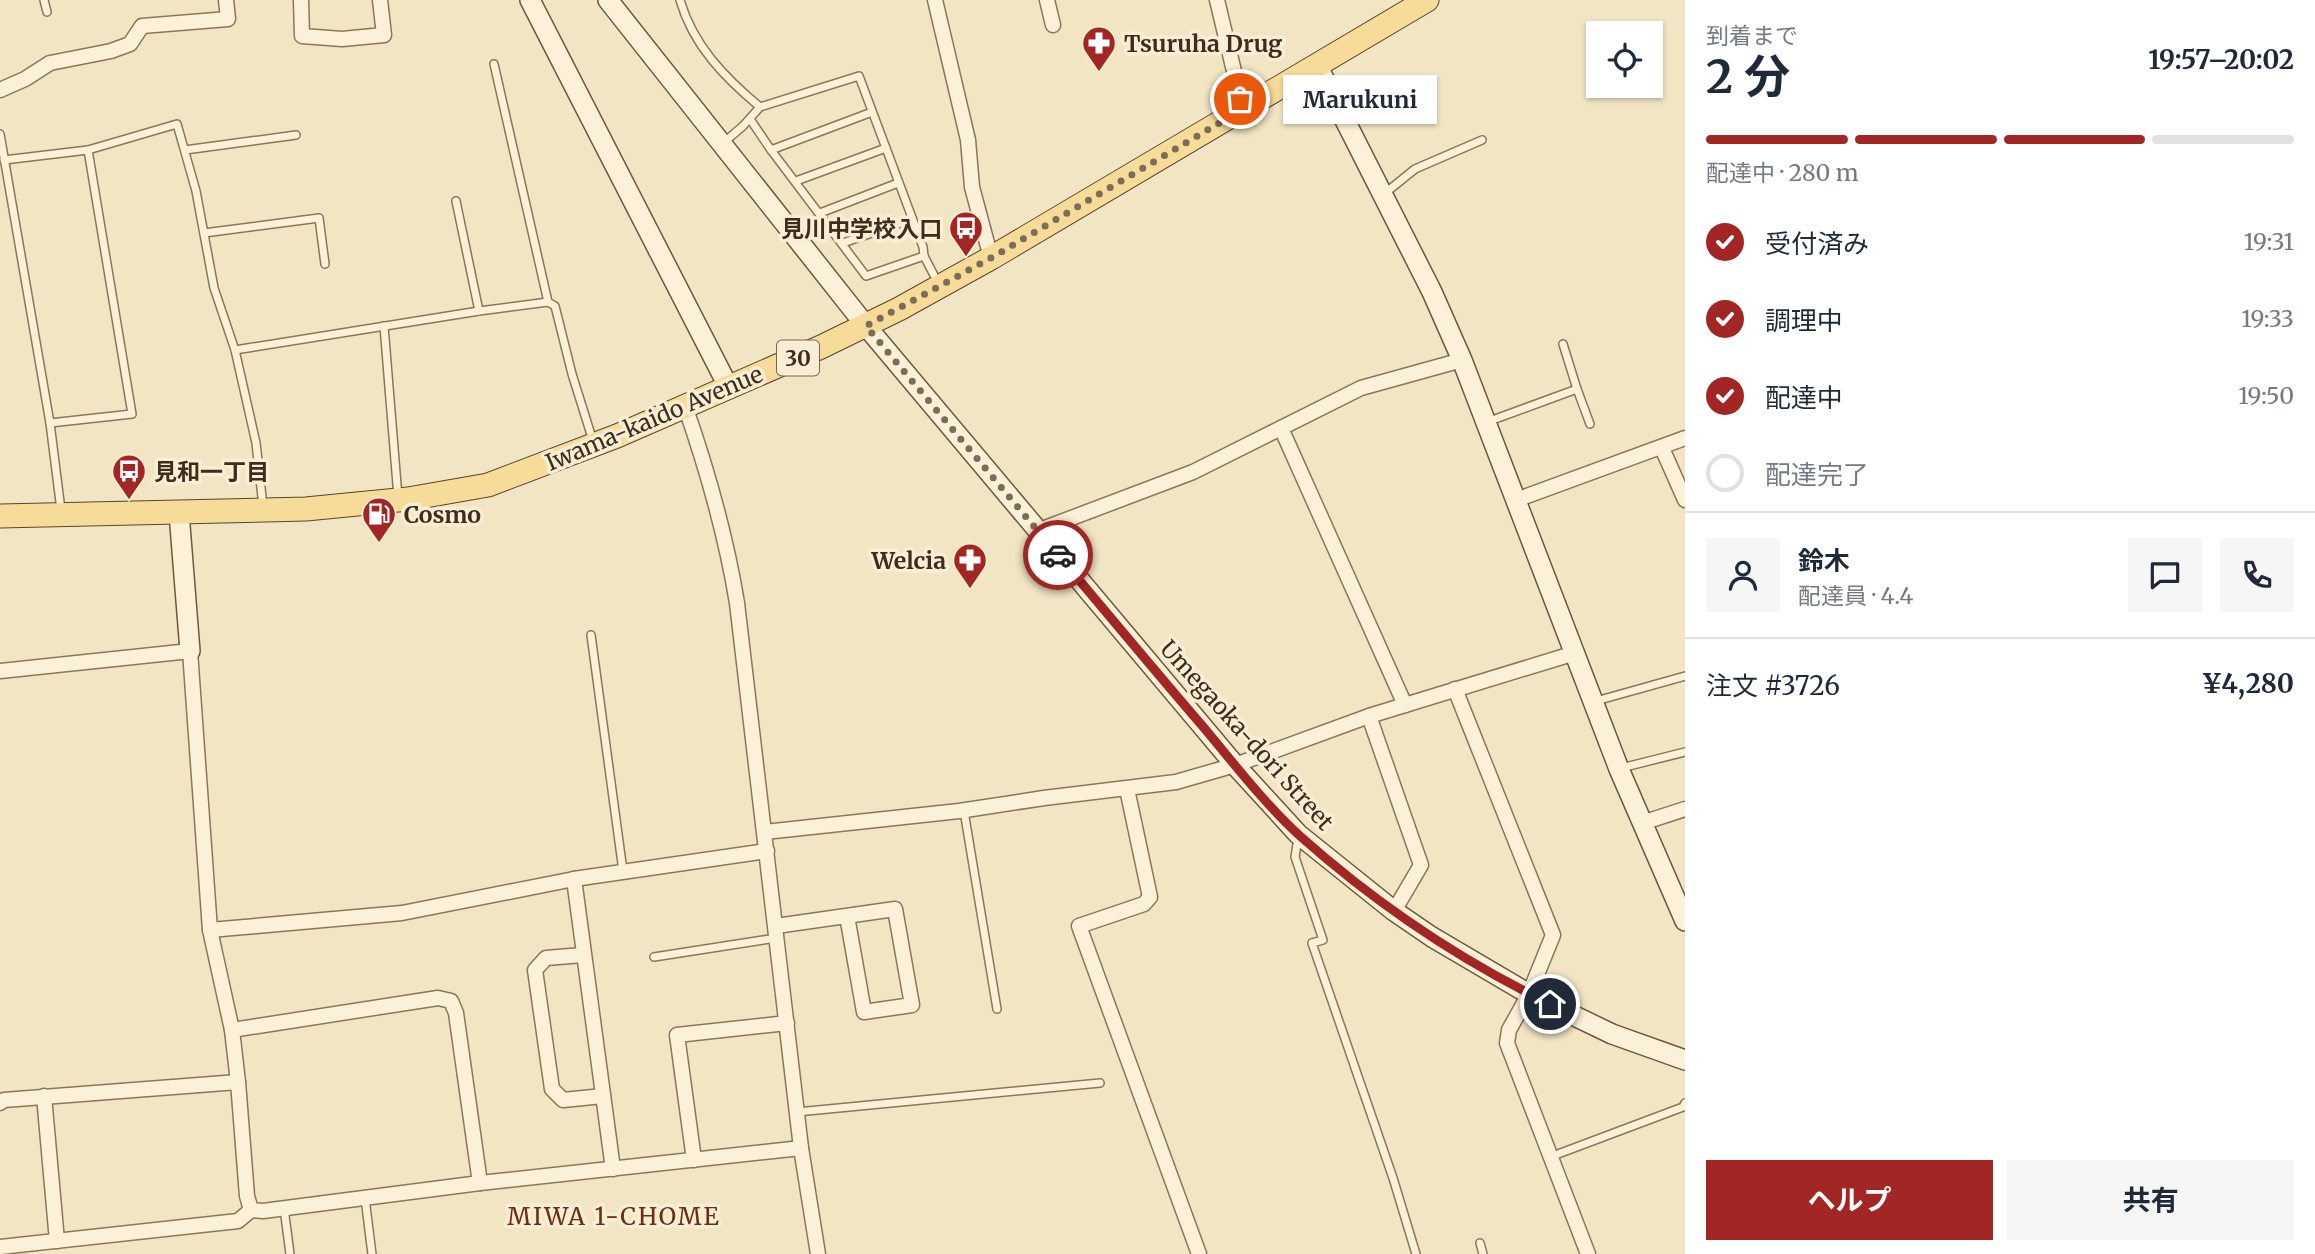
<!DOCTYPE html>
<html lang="ja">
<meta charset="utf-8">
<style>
body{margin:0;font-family:Merriweather,"Noto Sans JP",serif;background:#f6f6f7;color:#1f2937;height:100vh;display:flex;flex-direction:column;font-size:26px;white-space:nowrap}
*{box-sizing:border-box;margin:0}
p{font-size:23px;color:#747a83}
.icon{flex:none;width:38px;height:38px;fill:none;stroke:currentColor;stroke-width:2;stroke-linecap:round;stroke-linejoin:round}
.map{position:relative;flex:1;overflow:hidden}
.sheet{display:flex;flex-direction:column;background:#fff;width:630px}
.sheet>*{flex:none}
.buttons{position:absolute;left:1586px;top:21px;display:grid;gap:14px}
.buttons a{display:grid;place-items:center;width:77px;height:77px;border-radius:0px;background:#fff;box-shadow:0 2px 5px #0004;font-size:35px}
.pin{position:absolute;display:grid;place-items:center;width:60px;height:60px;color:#fff;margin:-30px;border:4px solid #fff;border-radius:50%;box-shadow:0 2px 7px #0007}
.courier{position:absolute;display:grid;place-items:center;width:70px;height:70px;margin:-35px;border:5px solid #a12624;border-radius:50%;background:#fff;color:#222;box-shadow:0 2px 9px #0007}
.bubble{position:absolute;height:49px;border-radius:0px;background:#fff;box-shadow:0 2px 5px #0004;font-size:23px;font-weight:700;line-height:49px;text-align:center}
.headline em{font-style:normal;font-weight:700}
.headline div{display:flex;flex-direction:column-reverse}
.headline{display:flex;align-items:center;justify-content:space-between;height:119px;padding:0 21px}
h1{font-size:46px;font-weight:700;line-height:52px}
.bar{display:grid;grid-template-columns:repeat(4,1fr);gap:10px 7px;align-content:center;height:84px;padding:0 21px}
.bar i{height:9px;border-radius:5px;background:#e0e1e3}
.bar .active{background:#a12624}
.bar p{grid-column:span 4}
.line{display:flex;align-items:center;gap:18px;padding:0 21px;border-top:2px solid #e0e1e3}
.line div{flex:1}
.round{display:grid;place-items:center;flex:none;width:74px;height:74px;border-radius:0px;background:#f6f6f7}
ol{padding:0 21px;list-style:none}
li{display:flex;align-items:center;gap:21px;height:77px}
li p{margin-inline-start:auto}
li .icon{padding:7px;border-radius:50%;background:#a12624;color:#fff;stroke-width:4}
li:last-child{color:#747a83}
li i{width:38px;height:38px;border:4px solid #e0e1e3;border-radius:50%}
.primary-button{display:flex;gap:14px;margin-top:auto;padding:14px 21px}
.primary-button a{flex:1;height:80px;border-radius:0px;background:#a12624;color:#fff;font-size:28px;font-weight:700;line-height:80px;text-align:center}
.primary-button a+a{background:#f6f6f7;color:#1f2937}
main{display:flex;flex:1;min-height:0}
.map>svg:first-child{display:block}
</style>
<main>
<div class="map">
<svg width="1685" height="1254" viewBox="0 0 1685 1254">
<rect width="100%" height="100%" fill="#f1e5c4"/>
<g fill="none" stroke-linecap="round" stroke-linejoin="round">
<g stroke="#8d7658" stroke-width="10">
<g id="lane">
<polyline points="44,0 47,12"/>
<path d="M680 0C693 45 724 77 760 107"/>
<polyline points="494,64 548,302 555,306 572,374 593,441"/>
<polyline points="750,119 771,150 866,276 924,256"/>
<polyline points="0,134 50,423 61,510"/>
<polyline points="722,144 743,126 760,107 859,76 923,247 924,256 938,283"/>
<polyline points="185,150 296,135"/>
<polyline points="771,150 872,112"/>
<polyline points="4,160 88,150 177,124 196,191 214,288 235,350 256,443 263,506"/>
<polyline points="796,181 886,148"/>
<polyline points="1384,194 1415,169 1482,140"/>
<polyline points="820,213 898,183"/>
<polyline points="204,233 319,218 325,264"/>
<polyline points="843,243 912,219"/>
<polyline points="479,311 548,302"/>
<polyline points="384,326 398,497"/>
<polyline points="1563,344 1577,389"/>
<polyline points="235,350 479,311 456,201"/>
<polyline points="1487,422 1577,389 1590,424"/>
<polyline points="50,423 132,414 88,150"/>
<polyline points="591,635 623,871"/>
<polyline points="1596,701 1685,676"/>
<polyline points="1621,768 1685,752"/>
<polyline points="964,811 997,1009"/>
<polyline points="1298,838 1295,857 1323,940 1312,943 1393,1178 1416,1254"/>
<polyline points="654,957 776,938"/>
<polyline points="797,1112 1100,1083"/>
<polyline points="1550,1157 1683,1107 1685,1103"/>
<polyline points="365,1198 372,1254"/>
<polyline points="284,1208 290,1254"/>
<polyline points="1480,1243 1483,1254"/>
</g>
</g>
<g stroke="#8d7658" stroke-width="17">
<g id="street">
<polyline points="301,0 302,36 342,39 384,35 380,0"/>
<polyline points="935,0 968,140 972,187 991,258"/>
<polyline points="1047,0 1053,25"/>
<polyline points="1217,0 1243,109"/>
<polyline points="0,90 25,79 50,63 111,51 130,44 142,26 228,19 226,0"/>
<path d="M685 406C707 469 726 536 737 603L801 1148 818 1254"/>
<polyline points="1281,428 1405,705"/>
<polyline points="1662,448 1685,500"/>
<polyline points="1516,500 1685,438"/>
<polyline points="1037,531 1193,472 1361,388 1462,360"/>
<polyline points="0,671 190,651 210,930 232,1030 238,1082 247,1196 251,1210 263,1211 480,1183 801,1148"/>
<polyline points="1455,689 1553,935 1529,994 1509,1030 1507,1043 1588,1254"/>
<polyline points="1369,716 1421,865 1394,911"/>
<polyline points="1127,789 1150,897 1144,904 1079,926 1199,1254"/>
<polyline points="1642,823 1685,809"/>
<polyline points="765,832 959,811 1044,798 1176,782 1235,765 1369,716 1575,653"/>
<polyline points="574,879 613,1169"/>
<polyline points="776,926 895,909 912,1005 864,1012 847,916"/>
<polyline points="210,930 402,913 574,879 767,851"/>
<polyline points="583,955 546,958 535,970 552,1089 563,1100 603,1096"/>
<polyline points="232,1030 438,998 451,1001 456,1013 480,1183"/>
<polyline points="44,1096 57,1241"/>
<polyline points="0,1103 4,1100 238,1082"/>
<polyline points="694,1160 677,1035 787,1023"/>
<polyline points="0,1247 238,1221 251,1210"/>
</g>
</g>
<g stroke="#6f573c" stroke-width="22">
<g id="secondary">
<polyline points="530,0 729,388"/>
<polyline points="608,0 866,326 1235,765 1298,834 1394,911 1432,937 1529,994 1612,1034 1685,1060"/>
<polyline points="1317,65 1432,292 1462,360 1619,769 1685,921"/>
<polyline points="179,513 190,651"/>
</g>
</g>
<g stroke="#5b432d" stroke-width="25">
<polyline id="primary" points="0,516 306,509 408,499 488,485 617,436 821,347 899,309 991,258 1427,0"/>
</g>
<use href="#lane" stroke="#fbf1d8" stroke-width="7"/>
<use href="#street" stroke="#fbf1d8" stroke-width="14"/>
<use href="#secondary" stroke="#fbf1d8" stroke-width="19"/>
<use href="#primary" stroke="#f7db99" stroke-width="23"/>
</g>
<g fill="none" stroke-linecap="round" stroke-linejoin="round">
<polyline stroke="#7b6d58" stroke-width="7" stroke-dasharray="0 12.6" points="1058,555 866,326 991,258 1243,109 1240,99"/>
<path stroke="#a12624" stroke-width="9" d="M1058 555C1107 613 1155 671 1205 729 1235 765 1265 804 1300 836 1374 902 1460 960 1550 1004"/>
</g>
<defs>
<g id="pharmacy-pin" transform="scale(1.75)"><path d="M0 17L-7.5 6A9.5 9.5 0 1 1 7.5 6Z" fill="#a12624" stroke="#f8eed4"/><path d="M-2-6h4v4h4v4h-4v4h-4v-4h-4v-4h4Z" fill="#fff"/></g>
<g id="bus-pin" transform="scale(1.75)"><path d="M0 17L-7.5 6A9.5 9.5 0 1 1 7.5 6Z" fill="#a12624" stroke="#f8eed4"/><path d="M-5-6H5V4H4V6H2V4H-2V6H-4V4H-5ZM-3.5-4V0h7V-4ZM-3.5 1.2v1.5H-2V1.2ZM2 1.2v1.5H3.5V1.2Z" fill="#fff"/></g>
<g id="fuel-pin" transform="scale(1.75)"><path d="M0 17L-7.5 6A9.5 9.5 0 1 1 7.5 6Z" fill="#a12624" stroke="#f8eed4"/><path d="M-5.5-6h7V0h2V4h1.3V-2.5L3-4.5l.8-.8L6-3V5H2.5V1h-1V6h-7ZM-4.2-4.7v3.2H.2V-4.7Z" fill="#fff"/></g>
</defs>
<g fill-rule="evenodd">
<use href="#pharmacy-pin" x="1099" y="43"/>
<use href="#bus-pin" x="966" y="228"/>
<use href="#bus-pin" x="129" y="471"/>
<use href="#fuel-pin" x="379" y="514"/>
<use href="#pharmacy-pin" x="970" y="560"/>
</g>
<g text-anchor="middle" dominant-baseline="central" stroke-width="7" stroke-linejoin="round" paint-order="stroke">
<rect fill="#f8eed4" stroke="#746755" stroke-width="2" x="777" y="340.5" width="42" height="35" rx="5"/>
<g font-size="21" font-weight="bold" fill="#3c2d1e">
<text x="798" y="358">30</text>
</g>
<g font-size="23" font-weight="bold" fill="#3c2d1e" stroke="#f8eed4" text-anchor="start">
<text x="1124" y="43">Tsuruha Drug</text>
<text x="942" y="228" text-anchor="end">見川中学校入口</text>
<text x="154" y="471">見和一丁目</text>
<text x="404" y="514">Cosmo</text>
<text x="946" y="560" text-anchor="end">Welcia</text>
</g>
<g font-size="23" fill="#3c2d1e" stroke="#f8eed4">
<text transform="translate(654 418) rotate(-23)">Iwama-kaido Avenue</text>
<text transform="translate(1247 735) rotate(48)">Umegaoka-dori Street</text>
</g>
<g font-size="24" letter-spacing="2" fill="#6c2d1a" stroke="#f8eed4">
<text x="614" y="1216">MIWA 1-CHOME</text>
</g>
</g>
</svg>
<div class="buttons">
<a><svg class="icon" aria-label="locate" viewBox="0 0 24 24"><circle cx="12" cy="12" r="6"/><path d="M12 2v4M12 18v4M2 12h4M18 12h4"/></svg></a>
</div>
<div class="pin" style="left:1240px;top:99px;background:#ea580c"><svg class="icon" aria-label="bag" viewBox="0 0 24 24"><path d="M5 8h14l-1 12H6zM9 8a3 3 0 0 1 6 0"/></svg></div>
<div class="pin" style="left:1550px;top:1004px;background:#1f2937"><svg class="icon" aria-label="home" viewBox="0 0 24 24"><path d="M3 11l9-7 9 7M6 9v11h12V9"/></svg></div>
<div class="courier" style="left:1058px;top:555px"><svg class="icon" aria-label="car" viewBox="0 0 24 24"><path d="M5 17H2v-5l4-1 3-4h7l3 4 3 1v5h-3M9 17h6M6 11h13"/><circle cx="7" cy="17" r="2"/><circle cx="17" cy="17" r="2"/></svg></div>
<div class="bubble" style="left:1283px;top:75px;width:154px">Marukuni</div>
</div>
<section class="sheet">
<div class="headline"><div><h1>2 分</h1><p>到着まで</p></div><em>19:57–20:02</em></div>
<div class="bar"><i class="active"></i><i class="active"></i><i class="active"></i><i></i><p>配達中 · 280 m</p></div>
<ol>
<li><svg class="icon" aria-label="check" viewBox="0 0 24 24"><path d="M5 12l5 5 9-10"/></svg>受付済み<p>19:31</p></li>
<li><svg class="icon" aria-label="check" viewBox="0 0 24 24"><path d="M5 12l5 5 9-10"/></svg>調理中<p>19:33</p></li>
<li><svg class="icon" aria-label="check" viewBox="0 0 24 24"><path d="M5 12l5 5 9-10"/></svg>配達中<p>19:50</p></li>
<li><i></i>配達完了</li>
</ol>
<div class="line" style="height:126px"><a class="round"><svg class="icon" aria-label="person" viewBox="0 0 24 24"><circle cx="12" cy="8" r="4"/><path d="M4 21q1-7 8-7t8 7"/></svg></a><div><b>鈴木</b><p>配達員 · 4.4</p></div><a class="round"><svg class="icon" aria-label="chat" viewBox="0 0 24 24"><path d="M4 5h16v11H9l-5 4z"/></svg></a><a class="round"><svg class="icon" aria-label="phone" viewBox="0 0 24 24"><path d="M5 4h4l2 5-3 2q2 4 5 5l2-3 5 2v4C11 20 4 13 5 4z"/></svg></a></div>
<div class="line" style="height:91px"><div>注文 #3726</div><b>¥4,280</b></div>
<div class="primary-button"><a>ヘルプ</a><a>共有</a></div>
</section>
</main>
